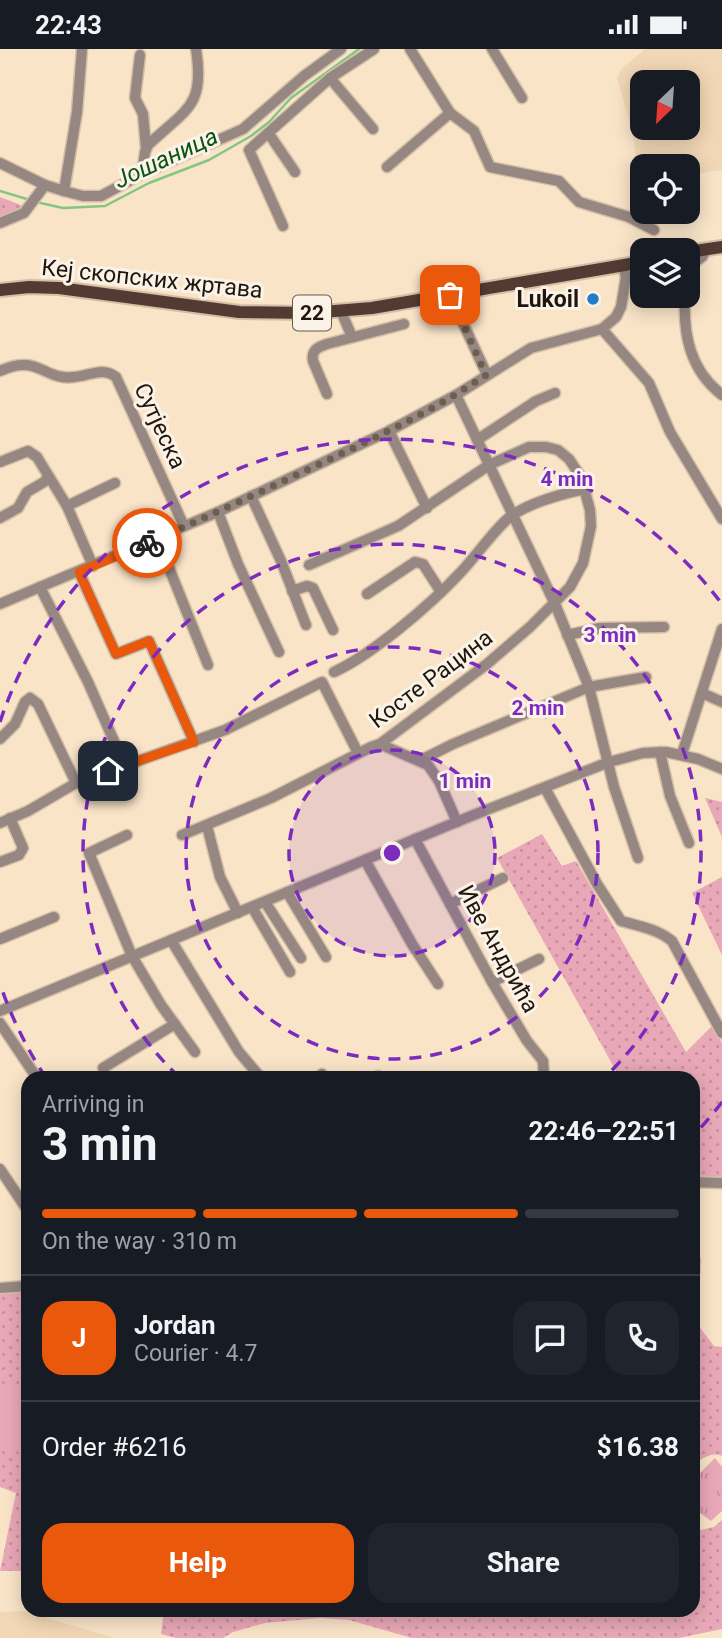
<!DOCTYPE html>
<meta charset="utf-8">
<style>
body{margin:0;font-family:Roboto,sans-serif;background:#20242c;color:#f1f3f6;height:100vh;display:flex;flex-direction:column;font-size:26px;white-space:nowrap}
*{box-sizing:border-box;margin:0}
p{font-size:23px;color:#9ea1a6}
.icon{flex:none;width:38px;height:38px;fill:none;stroke:currentColor;stroke-width:2;stroke-linecap:round;stroke-linejoin:round}
.map{position:relative;flex:1;overflow:hidden}
.side{position:absolute;left:21px;top:1022px;width:679px;height:546px;display:flex;flex-direction:column;background:#171b24;border-radius:21px;box-shadow:0 4px 18px #0003}
.side>*{flex:none}
.needle{width:46px;rotate:205deg}
.buttons{position:absolute;left:630px;top:21px;display:grid;gap:14px}
.buttons a{display:grid;place-items:center;width:70px;height:70px;border-radius:14px;background:#171b24;box-shadow:0 4px 18px #0003;font-size:35px}
.pin{position:absolute;display:grid;place-items:center;width:60px;height:60px;color:#fff;margin:-30px;border-radius:14px;box-shadow:0 4px 10px #0006}
.courier{position:absolute;display:grid;place-items:center;width:70px;height:70px;margin:-35px;border:5px solid #ea580c;border-radius:50%;background:#fff;color:#222;box-shadow:0 2px 9px #0007}
.head em{font-style:normal;font-weight:700}
.head div{display:flex;flex-direction:column-reverse}
.head{display:flex;align-items:center;justify-content:space-between;height:119px;padding:0 21px}
h1{font-size:46px;font-weight:700;line-height:52px}
.bar{display:grid;grid-template-columns:repeat(4,1fr);gap:10px 7px;align-content:center;height:84px;padding:0 21px}
.bar i{height:9px;border-radius:5px;background:#363941}
.bar .on{background:#ea580c}
.bar p{grid-column:span 4}
.line{display:flex;align-items:center;gap:18px;padding:0 21px;border-top:2px solid #363941}
.line div{flex:1}
.round{display:grid;place-items:center;flex:none;width:74px;height:74px;border-radius:21px;background:#20242c}
.action{display:flex;gap:14px;margin-top:auto;padding:14px 21px}
.action a{flex:1;height:80px;border-radius:21px;background:#ea580c;color:#fff;font-size:28px;font-weight:700;line-height:80px;text-align:center}
.action a+a{background:#20242c;color:#f1f3f6}
.status{display:flex;justify-content:space-between;align-items:center;height:49px;padding:0 35px;background:#171b24;direction:ltr}
.status svg{height:19px;fill:currentColor}
.map>svg:first-child{display:block}
</style>
<div class="status"><b>22:43</b><svg viewBox="0 0 49 12"><path d="M0 12V9h3v3zM5 12V6h3v6zM10 12V3h3v9zM15 12V0h3v12zM26 1h20v11H26zM47 4h2v5h-2z"/></svg></div>
<div class="map">
<svg width="722" height="1589" viewBox="0 0 722 1589">
<defs>
<pattern id="grass-dots" width="8" height="8" patternUnits="userSpaceOnUse" patternTransform="scale(1.75)"><rect width="8" height="8" fill="#e9a8b7"/><path d="M2 2h.1M6 6h.1" fill="none" stroke="#c7909c" stroke-width="1.8" stroke-linecap="round"/></pattern>
<pattern id="park-tufts" width="24" height="20" patternUnits="userSpaceOnUse" patternTransform="scale(1.75)"><rect width="24" height="20" fill="#e9a8b7"/><path d="M3 7l-1-3M5 7V3M7 7l1-3M15 17l-1-3M17 17v-4M19 17l1-3" fill="none" stroke="#c7909c"/></pattern>
</defs>
<rect width="100%" height="100%" fill="#f9e4c8"/>
<g fill="#f2d7b6" fill-rule="evenodd">
<path d="M645 0H722V121L688 126V117H642V121L638 118 631 77 617 29 622 19ZM642 33H688V79H642Z"/>
<polygon points="23,1562 81,1579 115,1589 0,1589 0,1563"/>
</g>
<g fill="url(#grass-dots)">
<polygon points="0,148 29,159 0,174"/>
<polygon points="705,749 722,753 722,788"/>
<polygon points="542,785 562,817 576,812 686,1003 713,976 722,994 722,1128 693,1127 693,1029 620,1029 497,809"/>
<polygon points="722,828 722,906 692,844"/>
<path d="M701 1209 698 1276 714 1297 722 1298V1407C712 1402 702 1410 693 1415V1210Z"/>
<polygon points="28,1237 28,1522 0,1522 16,1444 0,1438 0,1239"/>
<polygon points="722,1471 722,1580 679,1589 412,1589 349,1571 320,1569 265,1574 233,1583 223,1589 176,1589 161,1585 164,1561 693,1561 693,1474 700,1481 714,1478"/>
</g>
<polygon fill="url(#park-tufts)" points="715,1409 722,1418 722,1462 711,1472 693,1459 693,1431"/>
<polygon fill="#e9a8b7" points="6,1330 28,1339 28,1407 0,1395 0,1344"/>
<g fill="none" stroke-linecap="round" stroke-linejoin="round">
<g stroke="#84c584" stroke-width="2.5">
<polyline points="0,142 30,151"/>
<polyline points="36,153 63,159 105,157 149,134 209,111 251,87 269,73 291,49 359,0"/>
</g>
<g stroke="#d2bfa6" stroke-width="13">
<g id="minor">
<polyline points="410,0 450,64 474,82 490,118 559,132 579,153 629,168 654,181"/>
<polyline points="492,0 522,49"/>
<polyline points="140,6 135,49 143,65 146,99"/>
<polyline points="330,29 373,80"/>
<polyline points="269,85 295,123"/>
<polyline points="0,114 45,136 64,142 83,147 101,147 142,125 243,80 304,27 341,0"/>
<polyline points="387,118 450,64"/>
<path d="M142 125 145 103 148 96C187 59 205 58 196 0"/>
<polyline points="64,142 77,63 82,0"/>
<polyline points="0,174 24,164 45,136"/>
<polyline points="283,177 249,101 330,29 374,0"/>
<polyline points="688,218 702,208 706,201"/>
<polyline points="450,246 487,326"/>
<path d="M685 247C683 286 690 321 722 346"/>
<polyline points="341,262 352,288"/>
<polyline points="602,280 649,334 670,383 722,470"/>
<path d="M0 322C38 304 44 332 74 328 90 327 102 317 116 328L184 477"/>
<path d="M327 345 313 312C311 301 318 298 327 295L404 275"/>
<polyline points="456,346 555,555 589,638 614,738 638,809"/>
<polyline points="389,382 427,459"/>
<polyline points="477,391 536,352 555,344"/>
<polyline points="0,413 28,402 37,408 67,457 93,517"/>
<polyline points="251,447 281,512 306,576"/>
<polyline points="67,457 115,434"/>
<polyline points="218,463 238,515 279,603"/>
<polyline points="0,469 18,459 27,443 44,433 48,428"/>
<polyline points="157,489 208,616"/>
<polyline points="79,523 116,605 149,592 194,693"/>
<polyline points="40,538 88,633 125,717"/>
<polyline points="292,542 307,537 313,539 333,581"/>
<polyline points="367,545 415,513 423,515 441,543"/>
<polyline points="0,555 218,463 389,382 456,346 531,299 602,280 616,268 621,258 626,228 623,217"/>
<polyline points="567,586 600,579 664,578"/>
<path d="M334 623C373 605 430 556 460 524 474 510 499 474 514 465 535 452 561 445 585 440"/>
<polyline points="702,644 722,653"/>
<polyline points="0,690 15,675 25,653 30,649 38,655 76,734"/>
<polyline points="380,695 428,716 439,732 457,773"/>
<polyline points="660,703 670,747 689,794"/>
<polyline points="682,705 722,580"/>
<polyline points="421,711 453,695 589,638 646,628"/>
<path d="M545 739 597 835 621 872C639 877 657 880 672 892L722 984"/>
<polyline points="0,774 28,762 76,734 225,681 322,633 358,704"/>
<polyline points="207,777 220,828 238,864"/>
<polyline points="127,786 89,804 132,907 161,956 195,1003"/>
<polyline points="182,786 271,749 371,698 380,695 487,615 530,578 570,538 583,514 591,477 590,461 581,428 569,410 558,401 546,398 529,398 489,416 398,477 309,516"/>
<polyline points="415,790 492,933 527,992 543,1012 544,1029"/>
<polyline points="365,811 412,895 438,935"/>
<polyline points="0,813 19,806 23,799 10,769"/>
<polyline points="287,843 326,908"/>
<polyline points="265,853 301,909"/>
<polyline points="450,855 503,829"/>
<polyline points="252,858 290,923"/>
<polyline points="0,890 54,868"/>
<polyline points="171,891 239,1003 261,1029"/>
<polyline points="492,933 539,910"/>
<polyline points="0,962 471,767 609,713 643,704 666,703 698,710 722,720"/>
<polyline points="0,974 37,1029"/>
<polyline points="103,1019 175,975"/>
<polyline points="378,1027 380,1029"/>
<polyline points="318,1029 322,1025"/>
<polyline points="0,1120 28,1162"/>
<polyline points="693,1133 722,1134"/>
<polyline points="0,1239 28,1237"/>
</g>
</g>
<g stroke="#d2bfa6" stroke-width="16">
<g id="major">
<polyline points="688,203 722,198"/>
<polyline points="0,241 29,238 59,239 239,263 310,264 372,259 642,213"/>
</g>
</g>
<use href="#minor" stroke="#968782" stroke-width="10"/>
<use href="#major" stroke="#533b33" stroke-width="12"/>
</g>
<g fill="none" stroke-linecap="round" stroke-linejoin="round">
<path stroke="#6b5f4e" stroke-width="7" stroke-dasharray="0 12.6" d="M147 494C207 468 267 440 326 412 381 386 436 360 486 326L450 246"/>
<polyline stroke="#ea580c" stroke-width="9" points="108,722 194,693 149,592 116,605 79,523 147,494"/>
</g>
<circle cx="392" cy="804" r="103" fill="#7b2cbf" fill-opacity=".12"/>
<g fill="none" stroke="#7b2cbf" stroke-width="3.5" stroke-dasharray="12 9">
<circle cx="392" cy="804" r="103"/>
<circle cx="392" cy="804" r="206"/>
<path d="M179 1028A309 309 0 1 1 605 1028"/>
<path d="M722 1053A413 413 0 0 1 694 1086M46 1029A413 413 0 0 1 0 935M0 673A413 413 0 0 1 722 555"/>
</g>
<circle fill="#227cc9" stroke="#fcf3e8" stroke-width="2.5" cx="593" cy="250" r="7"/>
<g text-anchor="middle" dominant-baseline="central" stroke-width="6" stroke-linejoin="round" paint-order="stroke">
<rect fill="#fcf3e8" stroke="#61594f" stroke-width="2" x="293" y="246.5" width="38" height="35" rx="5"/>
<g font-size="21" font-weight="bold" fill="#1f170d">
<text x="312" y="264">22</text>
</g>
<g font-size="23" fill="#1f170d" stroke="#fcf3e8">
<text transform="translate(152 230) rotate(6)">Кеј скопских жртава</text>
<text transform="translate(160 377) rotate(65)">Сутјеска</text>
<text transform="translate(431 630) rotate(-37)">Косте Рацина</text>
<text transform="translate(498 900) rotate(61)">Иве Андрића</text>
</g>
<g font-size="23" font-weight="bold" fill="#1f170d" stroke="#fcf3e8" text-anchor="end">
<text x="579" y="250">Lukoil</text>
</g>
<g font-size="24" font-style="italic" fill="#0c5315" stroke="#fcf3e8">
<text transform="translate(166 109) rotate(-25)">Јошаница</text>
</g>
</g>
<circle cx="392" cy="804" r="10" fill="#7b2cbf" stroke="#fcf3e8" stroke-width="3.5"/>
<g font-size="21" text-anchor="middle" font-weight="bold" fill="#7b2cbf" stroke="#fcf3e8" stroke-width="6" stroke-linejoin="round" paint-order="stroke">
<text x="567" y="437">4 min</text>
<text x="610" y="593">3 min</text>
<text x="538" y="666">2 min</text>
<text x="465" y="739">1 min</text>
</g>
</svg>
<div class="buttons">
<a><svg class="needle" viewBox="-14 -14 28 28"><path d="M0-13l5 13h-10z" fill="#e53935"/><path d="M0 13l5-13h-10z" fill="#9ea1a6"/></svg></a>
<a><svg class="icon" aria-label="locate" viewBox="0 0 24 24"><circle cx="12" cy="12" r="6"/><path d="M12 2v4M12 18v4M2 12h4M18 12h4"/></svg></a>
<a><svg class="icon" aria-label="layers" viewBox="0 0 24 24"><path d="M12 4l9 5-9 5-9-5zM3 14l9 5 9-5"/></svg></a>
</div>
<div class="pin" style="left:450px;top:246px;background:#ea580c"><svg class="icon" aria-label="bag" viewBox="0 0 24 24"><path d="M5 8h14l-1 12H6zM9 8a3 3 0 0 1 6 0"/></svg></div>
<div class="pin" style="left:108px;top:722px;background:#1f2937"><svg class="icon" aria-label="home" viewBox="0 0 24 24"><path d="M3 11l9-7 9 7M6 9v11h12V9"/></svg></div>
<div class="courier" style="left:147px;top:494px"><svg class="icon" aria-label="bike" viewBox="0 0 24 24"><circle cx="6" cy="16" r="4"/><circle cx="18" cy="16" r="4"/><path d="M6 16l4-8h5l3 8M10 8l3 8H6M13 5h3"/></svg></div>
<section class="side">
<div class="head"><div><h1>3 min</h1><p>Arriving in</p></div><em>22:46–22:51</em></div>
<div class="bar"><i class="on"></i><i class="on"></i><i class="on"></i><i></i><p>On the way · 310 m</p></div>
<div class="line" style="height:126px"><b class="round" style="background:#ea580c;color:#fff">J</b><div><b>Jordan</b><p>Courier · 4.7</p></div><a class="round"><svg class="icon" aria-label="chat" viewBox="0 0 24 24"><path d="M4 5h16v11H9l-5 4z"/></svg></a><a class="round"><svg class="icon" aria-label="phone" viewBox="0 0 24 24"><path d="M5 4h4l2 5-3 2q2 4 5 5l2-3 5 2v4C11 20 4 13 5 4z"/></svg></a></div>
<div class="line" style="height:91px"><div>Order #6216</div><b>$16.38</b></div>
<div class="action"><a>Help</a><a>Share</a></div>
</section>
</div>
